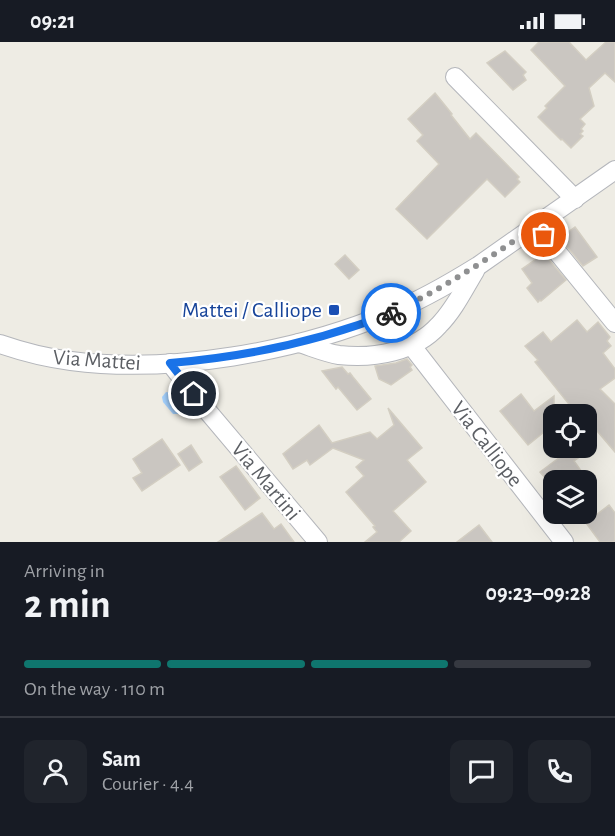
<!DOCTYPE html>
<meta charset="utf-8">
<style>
body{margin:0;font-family:"Alegreya Sans",sans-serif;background:#20242c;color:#f1f3f6;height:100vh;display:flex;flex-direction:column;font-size:22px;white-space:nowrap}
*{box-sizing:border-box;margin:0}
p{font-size:20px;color:#9ea1a6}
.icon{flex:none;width:33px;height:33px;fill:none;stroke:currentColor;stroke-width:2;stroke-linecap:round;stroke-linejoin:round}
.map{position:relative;height:500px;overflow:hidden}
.panel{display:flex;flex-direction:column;background:#171b24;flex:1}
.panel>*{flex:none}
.buttons{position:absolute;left:543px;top:362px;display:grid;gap:12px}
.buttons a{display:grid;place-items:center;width:54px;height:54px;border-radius:12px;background:#171b24;box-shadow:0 6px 24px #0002;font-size:30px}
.pin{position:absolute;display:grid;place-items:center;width:51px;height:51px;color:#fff;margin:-26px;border:3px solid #fff;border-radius:50%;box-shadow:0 2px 6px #0007}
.courier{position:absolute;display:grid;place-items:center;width:60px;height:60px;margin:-30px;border:4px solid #1a73e8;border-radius:50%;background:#fff;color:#222;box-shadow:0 2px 8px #0007}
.head em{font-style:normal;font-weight:600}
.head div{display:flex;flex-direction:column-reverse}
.head{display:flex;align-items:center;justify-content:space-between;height:102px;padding:0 24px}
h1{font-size:39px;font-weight:600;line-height:45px}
.bar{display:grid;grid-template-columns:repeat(4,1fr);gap:9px 6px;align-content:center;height:72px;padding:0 24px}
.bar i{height:8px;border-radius:4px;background:#363941}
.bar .active{background:#0f766e}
.bar p{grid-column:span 4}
.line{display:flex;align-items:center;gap:15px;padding:0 24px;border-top:2px solid #363941}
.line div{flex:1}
.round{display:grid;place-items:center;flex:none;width:63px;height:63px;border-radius:12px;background:#20242c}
.status{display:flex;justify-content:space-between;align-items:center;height:42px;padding:0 30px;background:#171b24;direction:ltr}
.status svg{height:16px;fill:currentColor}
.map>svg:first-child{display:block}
</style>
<div class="status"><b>09:21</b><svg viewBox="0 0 49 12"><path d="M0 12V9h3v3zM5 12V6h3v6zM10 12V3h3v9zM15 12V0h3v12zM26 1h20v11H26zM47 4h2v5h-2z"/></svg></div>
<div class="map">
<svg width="615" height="500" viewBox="0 0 615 500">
<rect width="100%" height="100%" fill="#eeece4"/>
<path fill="#a4d1fe" d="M166 350C174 350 181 360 182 368L180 372H173L163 360 162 355Z"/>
<g fill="#cac6c1" stroke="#d3cec2" stroke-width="1.5">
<polygon points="539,0 569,0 586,18 606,0 615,0 615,40 605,31 589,46 594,64 580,77 585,82 581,87 583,89 580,92 583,94 571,106 562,97 561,98 538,75 547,66 545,64 565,44 531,8"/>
<polygon points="505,9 526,30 523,33 526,38 513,48 487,21"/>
<polygon points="435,51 452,72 451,73 470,97 476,91 519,135 517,137 520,140 505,155 487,137 427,197 396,167 439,122 417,99 423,93 408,77"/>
<polygon points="575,185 597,215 583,224 560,196"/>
<polygon points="540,207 566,238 541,259 540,258 538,260 527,246 532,241 522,227 539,215 537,210"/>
<polygon points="345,213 359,228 349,237 335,222"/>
<polygon points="577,278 587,290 598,280 610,295 607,299 611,304 603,311 615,327 615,336 600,347 615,362 615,410 586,376 586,372 583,372 575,363 572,366 535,320 538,318 525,304 543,290 551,300"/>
<polygon points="407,317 412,323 410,325 412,328 391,343 379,337 375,324 396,321"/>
<polygon points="342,325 348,332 350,331 353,335 371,357 357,368 338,345 336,347 322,329"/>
<polygon points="521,352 534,369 554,354 554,382 528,403 500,369"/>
<polygon points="388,366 422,406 407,418 426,440 393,469 411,489 399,500 365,500 377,490 373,485 375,484 346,450 364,434 356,425 364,418 333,406 310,423 307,418 293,427 283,412 319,383 332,401 370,390 377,397 394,383"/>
<polygon points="162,397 180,423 142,449 133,436 142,431 133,417"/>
<polygon points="191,403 202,420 189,429 178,412"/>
<polygon points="553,405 570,405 578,416 574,419 582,430 572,438 547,438 540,430 560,415"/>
<polygon points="236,424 260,456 245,468 220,435"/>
<polygon points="609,463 615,471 615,500 600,500 586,481"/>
<polygon points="262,471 274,487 281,482 294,500 218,500"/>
<polygon points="479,483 492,500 457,500"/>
</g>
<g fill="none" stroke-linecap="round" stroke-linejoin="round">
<g stroke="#b4b6bb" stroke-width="20">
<g id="street">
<polyline points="455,35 575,157"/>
<polyline points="536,184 615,281"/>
<path d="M299 301C312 305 326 311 339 313 374 317 415 310 439 283 454 268 464 247 475 229"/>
<path d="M0 302C23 310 47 316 71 319 171 332 296 310 389 271 420 259 449 242 478 224L615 128"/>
<polyline points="411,303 564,500"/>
<polyline points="170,321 210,372 318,500"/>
</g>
</g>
<use href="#street" stroke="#fff" stroke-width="18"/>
</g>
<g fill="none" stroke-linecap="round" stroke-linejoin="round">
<path stroke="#8f9091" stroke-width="6" stroke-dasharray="0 10.8" d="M391 271C443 247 489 216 536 184L544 193"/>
<path stroke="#1a73e8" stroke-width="8" d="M194 352 170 321C245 315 320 299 391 271"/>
</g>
<rect fill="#1a4fb4" stroke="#fff" stroke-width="2" x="328" y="262" width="12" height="12" rx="3"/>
<g text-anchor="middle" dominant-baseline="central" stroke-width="4.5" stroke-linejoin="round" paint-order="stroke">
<g font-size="22" fill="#164399" stroke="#fff" text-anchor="end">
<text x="322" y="268">Mattei / Calliope</text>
</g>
<g font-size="22" fill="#5c5f64" stroke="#fff">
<text transform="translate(97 318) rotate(4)">Via Mattei</text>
<text transform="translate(487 402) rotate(52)">Via Calliope</text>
<text transform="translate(266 439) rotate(50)">Via Martini</text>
</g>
</g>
</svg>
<div class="buttons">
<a><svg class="icon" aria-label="locate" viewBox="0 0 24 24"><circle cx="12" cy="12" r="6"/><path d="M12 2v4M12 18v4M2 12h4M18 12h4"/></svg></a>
<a><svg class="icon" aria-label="layers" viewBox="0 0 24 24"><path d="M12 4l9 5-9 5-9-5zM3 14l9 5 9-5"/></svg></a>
</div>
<div class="pin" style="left:544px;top:193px;background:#ea580c"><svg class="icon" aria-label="bag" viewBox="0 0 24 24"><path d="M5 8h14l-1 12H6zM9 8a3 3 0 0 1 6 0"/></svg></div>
<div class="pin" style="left:194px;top:352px;background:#1f2937"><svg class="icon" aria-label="home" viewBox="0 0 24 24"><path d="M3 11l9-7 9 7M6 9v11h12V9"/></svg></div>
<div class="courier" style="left:391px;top:271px"><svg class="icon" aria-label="bike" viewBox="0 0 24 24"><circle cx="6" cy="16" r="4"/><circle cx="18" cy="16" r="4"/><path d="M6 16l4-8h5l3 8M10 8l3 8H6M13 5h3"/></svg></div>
</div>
<section class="panel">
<div class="head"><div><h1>2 min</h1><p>Arriving in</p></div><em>09:23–09:28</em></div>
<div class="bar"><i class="active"></i><i class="active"></i><i class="active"></i><i></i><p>On the way · 110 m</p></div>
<div class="line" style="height:108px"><a class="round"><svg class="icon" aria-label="person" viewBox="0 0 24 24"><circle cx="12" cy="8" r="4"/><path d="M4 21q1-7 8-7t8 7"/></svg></a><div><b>Sam</b><p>Courier · 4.4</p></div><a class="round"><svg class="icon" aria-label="chat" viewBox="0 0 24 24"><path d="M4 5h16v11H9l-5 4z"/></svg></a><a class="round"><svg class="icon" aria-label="phone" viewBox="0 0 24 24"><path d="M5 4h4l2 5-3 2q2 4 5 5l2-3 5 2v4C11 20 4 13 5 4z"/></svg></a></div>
</section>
